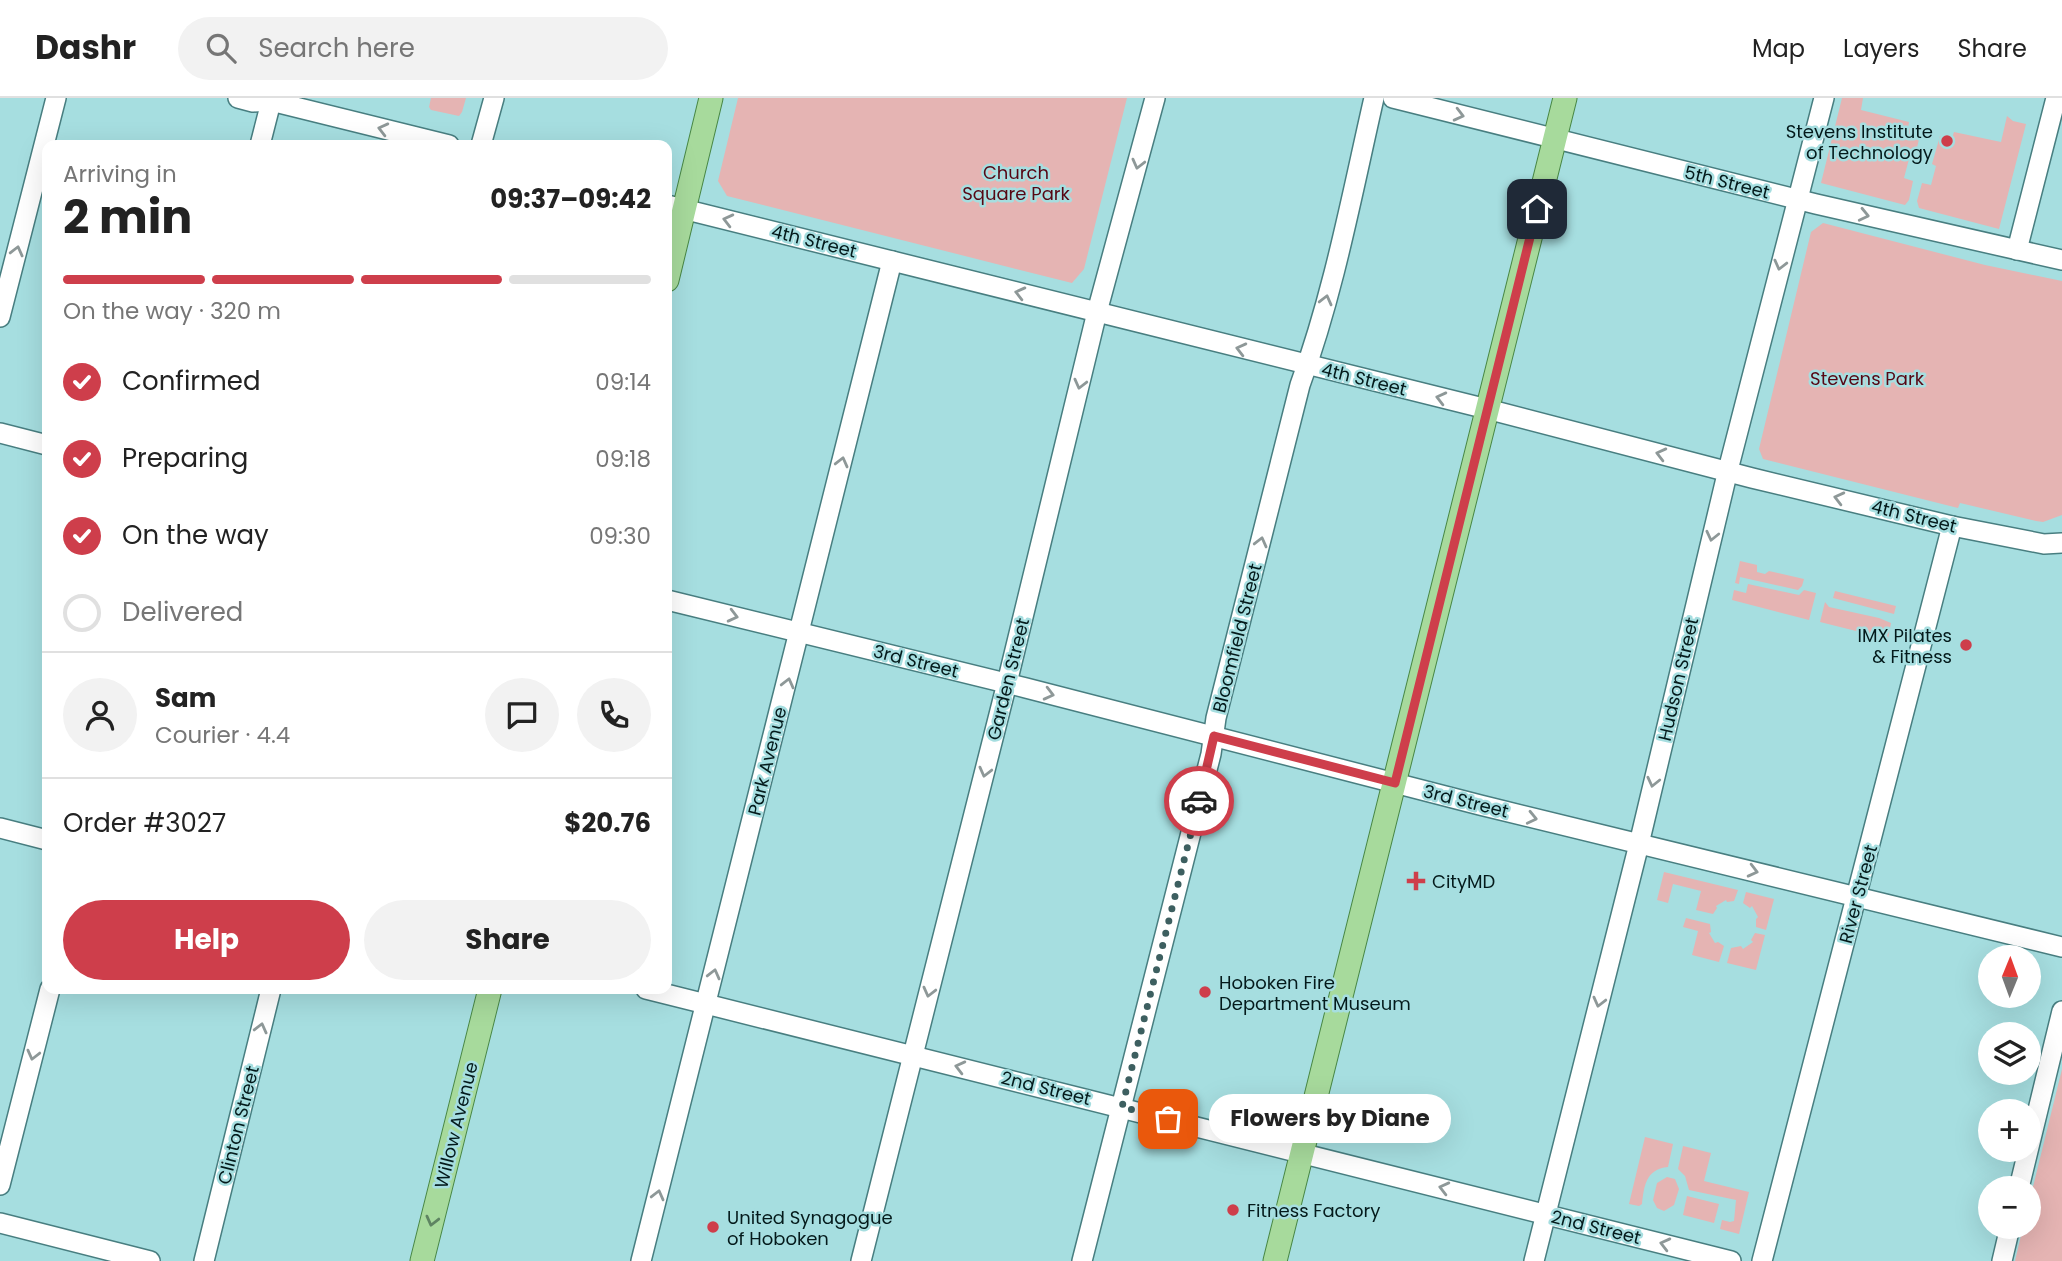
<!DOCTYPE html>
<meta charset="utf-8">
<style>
body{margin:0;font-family:Poppins,sans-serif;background:#f2f2f2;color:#222;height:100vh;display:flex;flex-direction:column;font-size:26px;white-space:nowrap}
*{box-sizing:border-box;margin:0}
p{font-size:23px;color:#767676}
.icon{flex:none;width:38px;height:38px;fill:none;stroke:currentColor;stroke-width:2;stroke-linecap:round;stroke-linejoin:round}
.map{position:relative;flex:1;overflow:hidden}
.sheet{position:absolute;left:42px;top:42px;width:630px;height:854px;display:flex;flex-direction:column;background:#fff;border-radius:14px;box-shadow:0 7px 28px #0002}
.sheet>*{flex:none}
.needle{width:46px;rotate:1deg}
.buttons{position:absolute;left:1978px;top:847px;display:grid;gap:14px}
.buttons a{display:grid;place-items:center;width:63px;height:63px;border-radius:50%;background:#fff;box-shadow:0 7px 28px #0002;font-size:35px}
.pin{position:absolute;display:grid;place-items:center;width:60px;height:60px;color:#fff;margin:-30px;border-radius:14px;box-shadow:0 4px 10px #0006}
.courier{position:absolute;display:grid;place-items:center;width:70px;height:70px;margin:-35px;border:5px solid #ce3e4b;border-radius:50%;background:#fff;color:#222;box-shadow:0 2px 9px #0007}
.bubble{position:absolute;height:49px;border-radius:24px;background:#fff;box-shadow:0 7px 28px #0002;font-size:23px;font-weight:700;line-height:49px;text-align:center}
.summary em{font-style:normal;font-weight:700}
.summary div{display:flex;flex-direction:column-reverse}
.summary{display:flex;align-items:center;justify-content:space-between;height:119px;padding:0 21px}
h1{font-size:46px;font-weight:700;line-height:52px}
.bar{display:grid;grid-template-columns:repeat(4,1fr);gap:10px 7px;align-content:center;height:84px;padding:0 21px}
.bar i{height:9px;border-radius:5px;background:#e0e0e0}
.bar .on{background:#ce3e4b}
.bar p{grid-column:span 4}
.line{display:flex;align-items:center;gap:18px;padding:0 21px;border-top:2px solid #e0e0e0}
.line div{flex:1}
.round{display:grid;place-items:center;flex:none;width:74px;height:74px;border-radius:37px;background:#f2f2f2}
ol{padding:0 21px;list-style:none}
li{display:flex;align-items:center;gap:21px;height:77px}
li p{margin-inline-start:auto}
li .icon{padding:7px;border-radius:50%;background:#ce3e4b;color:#fff;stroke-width:4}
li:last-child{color:#767676}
li i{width:38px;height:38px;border:4px solid #e0e0e0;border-radius:50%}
.cta{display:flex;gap:14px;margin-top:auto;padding:14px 21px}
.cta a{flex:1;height:80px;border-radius:42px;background:#ce3e4b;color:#fff;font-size:28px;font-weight:700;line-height:80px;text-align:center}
.cta a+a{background:#f2f2f2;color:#222}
header{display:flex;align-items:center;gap:42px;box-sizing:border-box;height:98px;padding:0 35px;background:#fff;border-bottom:2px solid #e0e0e0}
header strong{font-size:33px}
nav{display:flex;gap:38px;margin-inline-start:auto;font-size:24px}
.search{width:490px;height:63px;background:#f2f2f2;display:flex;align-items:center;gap:18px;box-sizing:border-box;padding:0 24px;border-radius:38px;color:#767676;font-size:26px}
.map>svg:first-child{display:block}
</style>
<header>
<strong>Dashr</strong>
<div class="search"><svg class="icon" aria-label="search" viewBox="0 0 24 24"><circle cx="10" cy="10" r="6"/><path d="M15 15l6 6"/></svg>Search here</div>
<nav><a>Map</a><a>Layers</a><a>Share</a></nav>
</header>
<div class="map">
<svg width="2062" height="1163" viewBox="0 0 2062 1163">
<rect width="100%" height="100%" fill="#a6dee0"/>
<g fill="#e5b4b3">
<polygon points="431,0 466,0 462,14 459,18 431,12 429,9"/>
<polygon points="738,0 1127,0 1084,171 1072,185 727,98 718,83"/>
<polygon points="1842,0 1863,0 1861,12 1909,24 1908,30 1921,33 1914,62 1909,61 1904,80 1913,83 1909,102 1905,107 1821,85"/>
<polygon points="2007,18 2013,23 2026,26 1999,131 1919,110 1917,103 1922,85 1931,87 1936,68 1932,66 1940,38 1952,40 1954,34 2001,44"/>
<polygon points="1823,125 1985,167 2062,183 2062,417 2043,424 2036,423 1960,405 1958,410 1763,361 1759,351 1811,134"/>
<polygon points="1740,463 1757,467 1757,474 1765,476 1769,473 1804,481 1802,488 1798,492 1740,479 1739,486 1735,485"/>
<polygon points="1748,486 1799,497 1804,492 1816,495 1809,522 1732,502 1734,492 1746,495"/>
<polygon points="1835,493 1896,508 1894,516 1833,500"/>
<polygon points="1825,504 1829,509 1879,520 1891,525 1888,541 1820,524"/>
<polygon points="1664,774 1738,792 1734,803 1727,804 1726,802 1716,808 1717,810 1713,816 1696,812 1701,793 1673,786 1668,805 1657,802"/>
<polygon points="1746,794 1774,801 1766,832 1756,829 1756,821 1758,819 1752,808 1750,810 1743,805"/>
<polygon points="1686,820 1710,826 1711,834 1709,835 1715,845 1718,844 1724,848 1719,864 1692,857 1698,833 1683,829"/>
<polygon points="1755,835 1765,837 1756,872 1727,865 1731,850 1741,848 1743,851 1753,844 1751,842"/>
<polygon points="2062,971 2062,1163 2015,1163 2023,1129 2028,1129 2028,1109"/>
<path d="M1645 1039 1673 1046 1668 1069C1645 1071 1644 1090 1642 1106L1639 1108 1629 1106Z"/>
<polygon points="1683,1048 1711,1055 1704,1083 1749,1094 1739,1136 1720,1131 1722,1122 1730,1124 1734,1123 1736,1102 1689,1092 1685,1078 1678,1071"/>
<polygon points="1667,1079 1675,1081 1679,1091 1674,1107 1664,1113 1657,1110 1653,1102 1657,1085"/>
<polygon points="1687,1098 1719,1106 1714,1125 1683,1117"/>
</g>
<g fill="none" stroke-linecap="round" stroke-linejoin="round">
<g stroke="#487e80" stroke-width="22">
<g id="minor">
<polyline points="238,0 253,4 271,3 449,47"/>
<polyline points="1393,0 1816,106 2062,162"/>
<polyline points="260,47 272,0"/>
<polyline points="481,47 494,0"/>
<polyline points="667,107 1487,311 1752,380 1952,428 2044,446 2062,445"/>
<polyline points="2017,152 2056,0"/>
<polyline points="0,219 56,0"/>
<polyline points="0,335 47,347"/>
<polyline points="667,502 1026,590 1480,707 2062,849"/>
<polyline points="0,730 47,742"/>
<polyline points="646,891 1731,1163"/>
<polyline points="0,1087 50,891"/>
<polyline points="2019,1090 2062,913"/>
<polyline points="0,1125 150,1163"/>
<polyline points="204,1163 271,891"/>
<polyline points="641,1163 892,163"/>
<polyline points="861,1163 1007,585 1097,214 1155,0"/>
<path d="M1082 1163 1211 656 1216 620 1300 287C1334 194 1352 96 1374 0"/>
<polyline points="1534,1163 1639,746 1728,372 1824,0"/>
<polyline points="1762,1163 1952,428"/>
<polyline points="2002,1163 2010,1129"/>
</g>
</g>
<g stroke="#488744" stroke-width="25">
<g id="major">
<polyline points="667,182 711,0"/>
<polyline points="422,1163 490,891"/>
<polyline points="1275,1163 1565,0"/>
</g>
</g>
<use href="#minor" stroke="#fff" stroke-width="19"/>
<use href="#major" stroke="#a7da9c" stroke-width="23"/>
</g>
<defs><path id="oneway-chevron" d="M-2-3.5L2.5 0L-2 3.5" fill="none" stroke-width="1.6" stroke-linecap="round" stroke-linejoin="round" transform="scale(1.75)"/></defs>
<g stroke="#8e9898">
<use href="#oneway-chevron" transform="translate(1459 17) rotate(14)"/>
<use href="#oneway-chevron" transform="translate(383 31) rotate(-166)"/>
<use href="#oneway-chevron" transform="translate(1138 66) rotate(104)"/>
<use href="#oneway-chevron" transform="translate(1864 117) rotate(13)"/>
<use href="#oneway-chevron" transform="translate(728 122) rotate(-166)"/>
<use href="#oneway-chevron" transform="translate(17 153) rotate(-76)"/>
<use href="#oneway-chevron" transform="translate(1780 167) rotate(104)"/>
<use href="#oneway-chevron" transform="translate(1020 195) rotate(-166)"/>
<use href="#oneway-chevron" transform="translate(1326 202) rotate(-76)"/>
<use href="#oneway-chevron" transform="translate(1241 251) rotate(-166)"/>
<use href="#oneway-chevron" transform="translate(1080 286) rotate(104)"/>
<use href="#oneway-chevron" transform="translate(1441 300) rotate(-166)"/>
<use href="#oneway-chevron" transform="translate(1661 356) rotate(-166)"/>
<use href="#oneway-chevron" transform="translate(842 364) rotate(-76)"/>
<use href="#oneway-chevron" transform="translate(1839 400) rotate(-166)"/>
<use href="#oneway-chevron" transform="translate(1712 438) rotate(103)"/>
<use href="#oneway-chevron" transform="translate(1261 444) rotate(-76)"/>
<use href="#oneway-chevron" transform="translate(733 518) rotate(14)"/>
<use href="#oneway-chevron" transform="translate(788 585) rotate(-76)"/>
<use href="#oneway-chevron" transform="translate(1049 596) rotate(14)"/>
<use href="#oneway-chevron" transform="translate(985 674) rotate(104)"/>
<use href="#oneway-chevron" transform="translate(1653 684) rotate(103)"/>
<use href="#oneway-chevron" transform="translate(1532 720) rotate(13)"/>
<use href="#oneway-chevron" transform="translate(1753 773) rotate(14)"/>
<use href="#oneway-chevron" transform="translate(714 876) rotate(-76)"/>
<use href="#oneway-chevron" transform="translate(929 894) rotate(104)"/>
<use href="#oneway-chevron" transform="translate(1599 904) rotate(104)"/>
<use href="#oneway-chevron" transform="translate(261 930) rotate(-76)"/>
<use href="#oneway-chevron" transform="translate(33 957) rotate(104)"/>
<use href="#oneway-chevron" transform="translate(960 969) rotate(-166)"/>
<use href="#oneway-chevron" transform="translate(1444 1090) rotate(-166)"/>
<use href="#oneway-chevron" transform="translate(658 1097) rotate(-76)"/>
<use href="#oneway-chevron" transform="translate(1665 1146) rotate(-166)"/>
</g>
<use stroke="#5e8462" href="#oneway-chevron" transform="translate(432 1123) rotate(104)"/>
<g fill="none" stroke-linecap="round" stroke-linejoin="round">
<polyline stroke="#3d5f60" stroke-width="7" stroke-dasharray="0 12.6" points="1168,1021 1122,1009 1199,703"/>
<polyline stroke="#ce3e4b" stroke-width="9" points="1199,703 1214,638 1395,685 1537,111"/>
</g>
<g fill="#ce3e4b" stroke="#a6dee0" stroke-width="2.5">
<circle cx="1947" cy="43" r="7"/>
<circle cx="1966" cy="547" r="7"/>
<path d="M1412.5 772.5h7v7h7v7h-7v7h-7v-7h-7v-7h7z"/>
<circle cx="1205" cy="894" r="7"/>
<circle cx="1233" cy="1112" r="7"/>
<circle cx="713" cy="1129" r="7"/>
</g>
<g text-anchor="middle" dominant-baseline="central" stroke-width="5" stroke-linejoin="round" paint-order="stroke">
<g font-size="18" fill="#041a1b" stroke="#a6dee0" text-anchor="start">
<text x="1933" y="33" text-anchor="end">Stevens Institute<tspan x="1933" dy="21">of Technology</tspan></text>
<text x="1952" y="537" text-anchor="end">IMX Pilates<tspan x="1952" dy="21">&amp; Fitness</tspan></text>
<text x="1432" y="783">CityMD</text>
<text x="1219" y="884">Hoboken Fire<tspan x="1219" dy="21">Department Museum</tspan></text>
<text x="1247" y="1112">Fitness Factory</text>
<text x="727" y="1119">United Synagogue<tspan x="727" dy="21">of Hoboken</tspan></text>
</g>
<g font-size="18" fill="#560613" stroke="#a6dee0">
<text x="1016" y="74">Church<tspan x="1016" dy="21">Square Park</tspan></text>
<text x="1867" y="280">Stevens Park</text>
</g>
<g font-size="18" fill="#041a1b" stroke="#a6dee0">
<text transform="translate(1727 84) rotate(14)">5th Street</text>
<text transform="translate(814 143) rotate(14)">4th Street</text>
<text transform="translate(1364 281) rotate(14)">4th Street</text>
<text transform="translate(1914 418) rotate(14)">4th Street</text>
<text transform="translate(1237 540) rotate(-76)">Bloomfield Street</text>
<text transform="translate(916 563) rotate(14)">3rd Street</text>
<text transform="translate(1008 581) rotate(-76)">Garden Street</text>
<text transform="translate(1678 581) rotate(-77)">Hudson Street</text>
<text transform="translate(767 663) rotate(-76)">Park Avenue</text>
<text transform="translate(1466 703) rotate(14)">3rd Street</text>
<text transform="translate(1858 796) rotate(-75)">River Street</text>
<text transform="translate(1046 990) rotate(14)">2nd Street</text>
<text transform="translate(238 1027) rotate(-76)">Clinton Street</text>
<text transform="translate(456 1027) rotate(-76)">Willow Avenue</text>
<text transform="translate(1596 1129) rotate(14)">2nd Street</text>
</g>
</g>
</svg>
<div class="buttons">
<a><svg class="needle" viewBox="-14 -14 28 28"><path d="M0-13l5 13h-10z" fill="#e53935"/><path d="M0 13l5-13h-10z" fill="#767676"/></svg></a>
<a><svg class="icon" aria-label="layers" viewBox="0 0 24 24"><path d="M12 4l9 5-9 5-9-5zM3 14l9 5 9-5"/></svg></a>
<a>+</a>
<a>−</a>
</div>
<div class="pin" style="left:1168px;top:1021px;background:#ea580c"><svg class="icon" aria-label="bag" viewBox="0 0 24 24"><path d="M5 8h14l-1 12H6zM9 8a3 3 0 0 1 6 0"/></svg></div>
<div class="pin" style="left:1537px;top:111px;background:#1f2937"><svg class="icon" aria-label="home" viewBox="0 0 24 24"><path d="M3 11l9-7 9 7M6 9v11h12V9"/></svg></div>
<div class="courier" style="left:1199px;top:703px"><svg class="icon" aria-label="car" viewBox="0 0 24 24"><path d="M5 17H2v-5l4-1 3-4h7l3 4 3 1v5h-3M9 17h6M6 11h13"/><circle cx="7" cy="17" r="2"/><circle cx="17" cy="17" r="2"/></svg></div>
<div class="bubble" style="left:1209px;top:996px;width:242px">Flowers by Diane</div>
<section class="sheet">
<div class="summary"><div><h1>2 min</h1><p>Arriving in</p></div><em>09:37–09:42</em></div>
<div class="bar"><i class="on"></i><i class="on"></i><i class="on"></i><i></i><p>On the way · 320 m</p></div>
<ol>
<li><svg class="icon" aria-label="check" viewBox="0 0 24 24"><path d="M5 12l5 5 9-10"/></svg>Confirmed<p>09:14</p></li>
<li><svg class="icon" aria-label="check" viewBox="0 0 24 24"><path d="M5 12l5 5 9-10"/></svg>Preparing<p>09:18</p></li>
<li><svg class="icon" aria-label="check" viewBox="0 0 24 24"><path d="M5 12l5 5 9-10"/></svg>On the way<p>09:30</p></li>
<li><i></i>Delivered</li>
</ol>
<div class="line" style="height:126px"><a class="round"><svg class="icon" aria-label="person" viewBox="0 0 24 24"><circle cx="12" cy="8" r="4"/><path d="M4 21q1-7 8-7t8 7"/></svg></a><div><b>Sam</b><p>Courier · 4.4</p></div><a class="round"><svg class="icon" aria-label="chat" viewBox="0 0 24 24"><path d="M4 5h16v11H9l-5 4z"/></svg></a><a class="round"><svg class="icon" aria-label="phone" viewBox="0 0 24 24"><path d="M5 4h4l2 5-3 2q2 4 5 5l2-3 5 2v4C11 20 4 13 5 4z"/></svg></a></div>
<div class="line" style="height:91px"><div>Order #3027</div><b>$20.76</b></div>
<div class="cta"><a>Help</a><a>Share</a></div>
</section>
</div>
